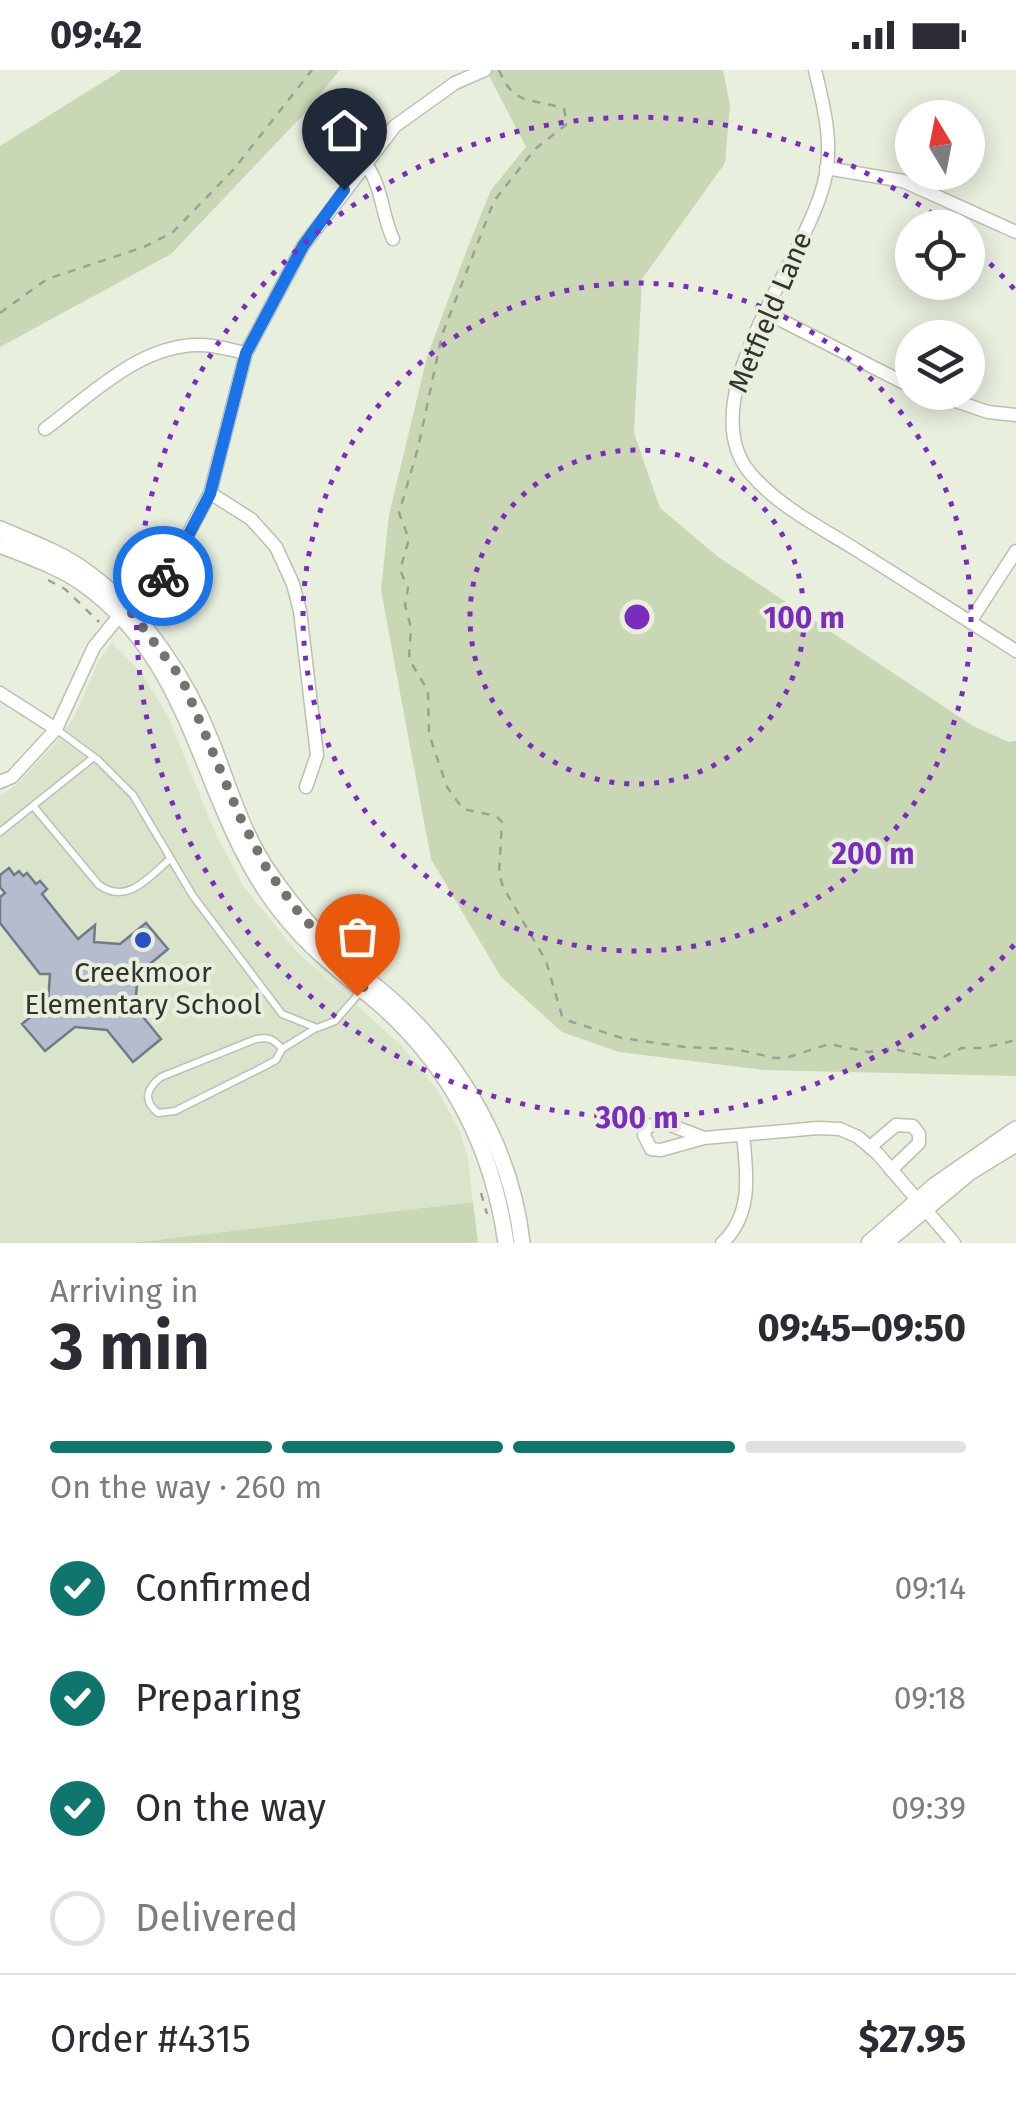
<!DOCTYPE html>
<meta charset="utf-8">
<style>
body{margin:0;font-family:"Fira Sans",sans-serif;background:#f2f2f3;color:#2b2b33;height:100vh;display:flex;flex-direction:column;font-size:38px;white-space:nowrap}
*{box-sizing:border-box;margin:0}
p{font-size:32px;color:#7c7c81}
.icon{flex:none;width:55px;height:55px;fill:none;stroke:currentColor;stroke-width:2;stroke-linecap:round;stroke-linejoin:round}
.map{position:relative;height:1173px;overflow:hidden}
.panel{display:flex;flex-direction:column;background:#fff;flex:1}
.panel>*{flex:none}
.needle{width:65px;rotate:350deg}
.controls{position:absolute;left:895px;top:30px;display:grid;gap:20px}
.controls a{display:grid;place-items:center;width:90px;height:90px;border-radius:50%;background:#fff;box-shadow:0 5px 25px #0003;font-size:50px}
.pin{position:absolute;display:grid;place-items:center;width:85px;height:85px;color:#fff;margin:-102px -42px;border-radius:50% 50% 50% 0;rotate:-45deg;box-shadow:0 0 10px #0007}
.pin .icon{rotate:45deg}
.courier{position:absolute;display:grid;place-items:center;width:100px;height:100px;margin:-50px;border:8px solid #1a73e8;border-radius:50%;background:#fff;color:#222;box-shadow:0 2px 12px #0007}
.summary em{font-style:normal;font-weight:700}
.summary div{display:flex;flex-direction:column-reverse}
.summary{display:flex;align-items:center;justify-content:space-between;height:170px;padding:0 50px}
h1{font-size:65px;font-weight:700;line-height:75px}
.bar{display:grid;grid-template-columns:repeat(4,1fr);gap:15px 10px;align-content:center;height:120px;padding:0 50px}
.bar i{height:12px;border-radius:8px;background:#e1e1e2}
.bar .active{background:#0f766e}
.bar p{grid-column:span 4}
.line{display:flex;align-items:center;gap:25px;padding:0 50px;border-top:2px solid #e1e1e2}
.line div{flex:1}
ol{padding:0 50px;list-style:none}
li{display:flex;align-items:center;gap:30px;height:110px}
li p{margin-inline-start:auto}
li .icon{padding:10px;border-radius:50%;background:#0f766e;color:#fff;stroke-width:4}
li:last-child{color:#7c7c81}
li i{width:55px;height:55px;border:5px solid #e1e1e2;border-radius:50%}
.status{display:flex;justify-content:space-between;align-items:center;height:70px;padding:0 50px;background:#fff;direction:ltr}
.status svg{height:28px;fill:currentColor}
.map>svg:first-child{display:block}
</style>
<div class="status"><b>09:42</b><svg viewBox="0 0 49 12"><path d="M0 12V9h3v3zM5 12V6h3v6zM10 12V3h3v9zM15 12V0h3v12zM26 1h20v11H26zM47 4h2v5h-2z"/></svg></div>
<div class="map">
<svg width="1016" height="1173" viewBox="0 0 1016 1173">
<rect width="100%" height="100%" fill="#e8efdd"/>
<polygon fill="#dae4cb" points="112,573 142,604 168,646 217,767 244,817 295,880 402,976 439,1022 460,1063 468,1088 473,1132 132,1173 0,1173 0,726 17,714 55,674 75,646 99,590"/>
<g fill="#cad7b5">
<polygon points="122,0 340,0 302,46 171,184 0,277 0,76"/>
<polygon points="486,0 723,0 730,35 725,93 642,209 634,363 660,438 717,486 973,656 1009,672 1016,671 1016,1006 764,1000 619,982 562,962 501,907 431,789 381,520 389,445 427,287 466,182 491,120 526,77"/>
<polygon points="473,1132 478,1173 131,1173 132,1173"/>
</g>
<polygon fill="#b4bccd" stroke="#727988" stroke-width="2.5" points="9,798 14,805 19,801 23,806 27,803 36,814 40,811 47,819 42,824 78,869 95,855 94,872 120,874 146,853 168,879 138,904 135,937 161,969 133,992 107,960 75,957 45,981 22,954 48,933 50,904 40,904 0,853 0,827 5,823 0,817 0,805"/>
<g fill="none" stroke-linecap="round" stroke-linejoin="round">
<g stroke="#bac1b0" stroke-width="9">
<g id="service">
<polyline points="56,659 98,690 133,725 193,826 282,944 317,958 335,951 362,920"/>
<path d="M34 737 99 815C127 835 148 808 170 789"/>
<polyline points="0,762 94,687"/>
<path d="M282 979C274 969 269 967 256 969L161 1007C147 1018 142 1030 158 1043L175 1041 265 996 276 990 282 979 316 958"/>
</g>
</g>
<g stroke="#bac1b0" stroke-width="15">
<g id="minor">
<path d="M815 0C824 37 834 75 824 113 805 190 689 330 750 403 778 436 818 456 855 479 908 513 962 547 1016 581"/>
<path d="M365 93C383 117 381 143 393 169"/>
<polyline points="826,98 903,111 1016,162"/>
<polyline points="767,243 912,317"/>
<polyline points="929,322 988,342 1016,345"/>
<path d="M45 359C90 326 140 274 200 275 215 275 231 280 246 283"/>
<polyline points="210,423 251,449 276,477 293,514 300,541 317,685 306,717"/>
<polyline points="970,552 1016,481"/>
<polyline points="0,623 56,659"/>
<polyline points="0,712 12,707 56,659 94,577 119,546 169,500 210,423 246,283 303,176 395,56 455,13 485,0"/>
<polyline points="704,1068 661,1080 651,1079 644,1065 646,1058 660,1051 704,1068 818,1058 840,1059 858,1067 878,1084 954,1173"/>
<polyline points="870,1077 896,1055 913,1056 919,1064 919,1073 891,1100"/>
<path d="M722 1173C753 1145 747 1103 743 1065"/>
</g>
</g>
<g stroke="#bac1b0" stroke-width="18">
<g id="tertiary">
<path d="M0 459C30 472 62 483 88 503 145 545 186 608 212 673 229 717 243 766 271 805 294 838 320 869 351 896 364 908 379 918 392 930 461 992 512 1080 522 1173"/>
<path d="M0 475C27 486 58 496 82 513 195 593 198 723 270 827 306 878 338 898 383 937 453 1000 493 1081 506 1173"/>
<polyline points="869,1173 934,1116 1016,1059"/>
<polyline points="885,1173 970,1102 1016,1074"/>
</g>
</g>
<g stroke="#9ba193" stroke-width="2.5" stroke-dasharray="8 8" stroke-linecap="butt">
<path d="M499 0C514 38 534 27 564 39L567 54 535 79 494 131 442 265 418 378 399 443 409 469 400 500 408 518 405 535 411 558 409 589 428 621 429 664 447 717 463 739 496 746 502 752 499 803 503 817 546 891 562 946 569 951 622 968 685 977 735 979 775 988H786L829 974 868 982 894 979 939 989 962 978H983L1016 970"/>
<polyline points="0,243 47,209 144,177 173,162 234,99 312,0"/>
<polyline points="48,510 65,519 99,552"/>
<polyline points="481,1123 487,1144"/>
</g>
<use href="#service" stroke="#fff" stroke-width="6"/>
<use href="#minor" stroke="#fff" stroke-width="12"/>
<use href="#tertiary" stroke="#fff" stroke-width="15"/>
</g>
<g fill="none" stroke-linecap="round" stroke-linejoin="round">
<polyline stroke="#71756b" stroke-width="10" stroke-dasharray="0 18" points="163,506 128,538 182,609 240,747 268,801 302,847 368,910 357,926"/>
<polyline stroke="#1a73e8" stroke-width="12" points="163,506 170,500 210,424 246,283 303,176 344,120"/>
</g>
<g fill="none" stroke="#7b2cbf" stroke-width="5" stroke-dasharray="5 10">
<circle cx="637" cy="547" r="167"/>
<circle cx="637" cy="547" r="334"/>
<path d="M1014 875A500 500 0 1 1 948 156M968 173A500 500 0 0 1 1014 219"/>
</g>
<circle fill="#2c50c0" stroke="#e8efdd" stroke-width="4" cx="143" cy="870" r="10"/>
<g text-anchor="middle" dominant-baseline="central" stroke-width="8" stroke-linejoin="round" paint-order="stroke">
<g font-size="28" fill="#31342d" stroke="#e8efdd">
<text transform="translate(770 242) rotate(-67)">Metfield Lane</text>
</g>
<g font-size="28" fill="#31342d" stroke="#e8efdd">
<text x="143" y="902">Creekmoor<tspan x="143" dy="32">Elementary School</tspan></text>
</g>
</g>
<circle cx="637" cy="547" r="15" fill="#7b2cbf" stroke="#e8efdd" stroke-width="5"/>
<g font-size="30" text-anchor="middle" font-weight="bold" fill="#7b2cbf" stroke="#e8efdd" stroke-width="8" stroke-linejoin="round" paint-order="stroke">
<text x="804" y="558">100 m</text>
<text x="873" y="794">200 m</text>
<text x="637" y="1058">300 m</text>
</g>
</svg>
<div class="controls">
<a><svg class="needle" viewBox="-14 -14 28 28"><path d="M0-13l5 13h-10z" fill="#e53935"/><path d="M0 13l5-13h-10z" fill="#7c7c81"/></svg></a>
<a><svg class="icon" aria-label="locate" viewBox="0 0 24 24"><circle cx="12" cy="12" r="6"/><path d="M12 2v4M12 18v4M2 12h4M18 12h4"/></svg></a>
<a><svg class="icon" aria-label="layers" viewBox="0 0 24 24"><path d="M12 4l9 5-9 5-9-5zM3 14l9 5 9-5"/></svg></a>
</div>
<div class="pin" style="left:357px;top:926px;background:#ea580c"><svg class="icon" aria-label="bag" viewBox="0 0 24 24"><path d="M5 8h14l-1 12H6zM9 8a3 3 0 0 1 6 0"/></svg></div>
<div class="pin" style="left:344px;top:120px;background:#1f2937"><svg class="icon" aria-label="home" viewBox="0 0 24 24"><path d="M3 11l9-7 9 7M6 9v11h12V9"/></svg></div>
<div class="courier" style="left:163px;top:506px"><svg class="icon" aria-label="bike" viewBox="0 0 24 24"><circle cx="6" cy="16" r="4"/><circle cx="18" cy="16" r="4"/><path d="M6 16l4-8h5l3 8M10 8l3 8H6M13 5h3"/></svg></div>
</div>
<section class="panel">
<div class="summary"><div><h1>3 min</h1><p>Arriving in</p></div><em>09:45–09:50</em></div>
<div class="bar"><i class="active"></i><i class="active"></i><i class="active"></i><i></i><p>On the way · 260 m</p></div>
<ol>
<li><svg class="icon" aria-label="check" viewBox="0 0 24 24"><path d="M5 12l5 5 9-10"/></svg>Confirmed<p>09:14</p></li>
<li><svg class="icon" aria-label="check" viewBox="0 0 24 24"><path d="M5 12l5 5 9-10"/></svg>Preparing<p>09:18</p></li>
<li><svg class="icon" aria-label="check" viewBox="0 0 24 24"><path d="M5 12l5 5 9-10"/></svg>On the way<p>09:39</p></li>
<li><i></i>Delivered</li>
</ol>
<div class="line" style="height:130px"><div>Order #4315</div><b>$27.95</b></div>
</section>
